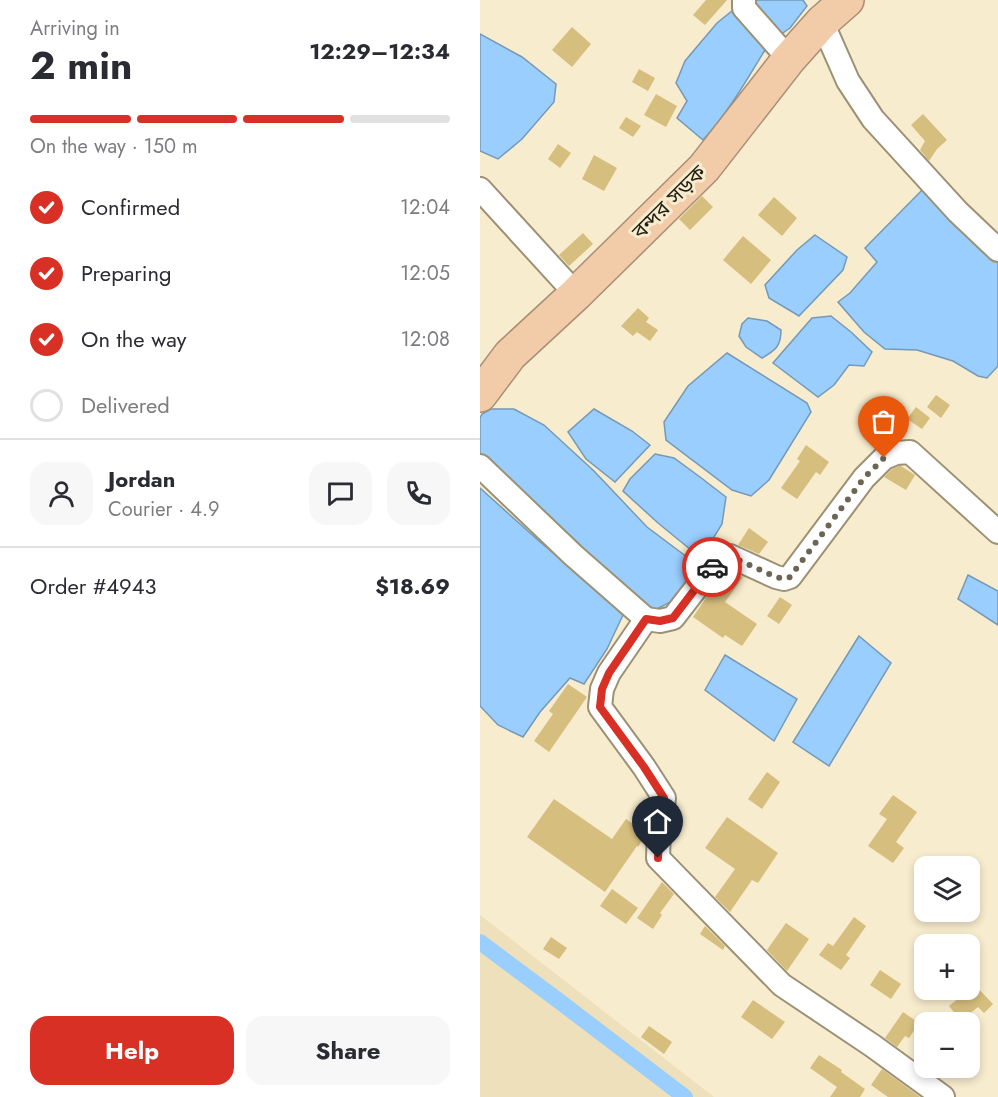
<!DOCTYPE html>
<meta charset="utf-8">
<style>
body{margin:0;font-family:Jost,"Noto Sans Bengali",sans-serif;background:#f7f7f7;color:#2b2b33;height:100vh;display:flex;flex-direction:column;font-size:22px;white-space:nowrap}
*{box-sizing:border-box;margin:0}
p{font-size:20px;color:#7c7c81}
.icon{flex:none;width:33px;height:33px;fill:none;stroke:currentColor;stroke-width:2;stroke-linecap:round;stroke-linejoin:round}
.map{position:relative;flex:1;overflow:hidden}
.panel{display:flex;flex-direction:column;background:#fff;width:480px}
.panel>*{flex:none}
.controls{position:absolute;left:434px;top:856px;display:grid;gap:12px}
.controls a{display:grid;place-items:center;width:66px;height:66px;border-radius:12px;background:#fff;box-shadow:0 3px 9px #0003;font-size:30px}
.pin{position:absolute;display:grid;place-items:center;width:51px;height:51px;color:#fff;margin:-62px -26px;border-radius:50% 50% 50% 0;rotate:-45deg;box-shadow:0 0 6px #0007}
.pin .icon{rotate:45deg}
.courier{position:absolute;display:grid;place-items:center;width:60px;height:60px;margin:-30px;border:4px solid #d93025;border-radius:50%;background:#fff;color:#222;box-shadow:0 2px 8px #0007}
.overview em{font-style:normal;font-weight:700}
.overview div{display:flex;flex-direction:column-reverse}
.overview{display:flex;align-items:center;justify-content:space-between;height:102px;padding:0 30px}
h1{font-size:39px;font-weight:700;line-height:45px}
.bar{display:grid;grid-template-columns:repeat(4,1fr);gap:9px 6px;align-content:center;height:72px;padding:0 30px}
.bar i{height:8px;border-radius:4px;background:#e1e1e2}
.bar .selected{background:#d93025}
.bar p{grid-column:span 4}
.line{display:flex;align-items:center;gap:15px;padding:0 30px;border-top:2px solid #e1e1e2}
.line div{flex:1}
.round{display:grid;place-items:center;flex:none;width:63px;height:63px;border-radius:18px;background:#f7f7f7}
ol{padding:0 30px;list-style:none}
li{display:flex;align-items:center;gap:18px;height:66px}
li p{margin-inline-start:auto}
li .icon{padding:6px;border-radius:50%;background:#d93025;color:#fff;stroke-width:4}
li:last-child{color:#7c7c81}
li i{width:33px;height:33px;border:3px solid #e1e1e2;border-radius:50%}
.primary-button{display:flex;gap:12px;margin-top:auto;padding:12px 30px}
.primary-button a{flex:1;height:69px;border-radius:18px;background:#d93025;color:#fff;font-size:24px;font-weight:700;line-height:69px;text-align:center}
.primary-button a+a{background:#f7f7f7;color:#2b2b33}
main{display:flex;flex:1;min-height:0}
.map>svg:first-child{display:block}
</style>
<main>
<section class="panel">
<div class="overview"><div><h1>2 min</h1><p>Arriving in</p></div><em>12:29–12:34</em></div>
<div class="bar"><i class="selected"></i><i class="selected"></i><i class="selected"></i><i></i><p>On the way · 150 m</p></div>
<ol>
<li><svg class="icon" aria-label="check" viewBox="0 0 24 24"><path d="M5 12l5 5 9-10"/></svg>Confirmed<p>12:04</p></li>
<li><svg class="icon" aria-label="check" viewBox="0 0 24 24"><path d="M5 12l5 5 9-10"/></svg>Preparing<p>12:05</p></li>
<li><svg class="icon" aria-label="check" viewBox="0 0 24 24"><path d="M5 12l5 5 9-10"/></svg>On the way<p>12:08</p></li>
<li><i></i>Delivered</li>
</ol>
<div class="line" style="height:108px"><a class="round"><svg class="icon" aria-label="person" viewBox="0 0 24 24"><circle cx="12" cy="8" r="4"/><path d="M4 21q1-7 8-7t8 7"/></svg></a><div><b>Jordan</b><p>Courier · 4.9</p></div><a class="round"><svg class="icon" aria-label="chat" viewBox="0 0 24 24"><path d="M4 5h16v11H9l-5 4z"/></svg></a><a class="round"><svg class="icon" aria-label="phone" viewBox="0 0 24 24"><path d="M5 4h4l2 5-3 2q2 4 5 5l2-3 5 2v4C11 20 4 13 5 4z"/></svg></a></div>
<div class="line" style="height:78px"><div>Order #4943</div><b>$18.69</b></div>
<div class="primary-button"><a>Help</a><a>Share</a></div>
</section>
<div class="map">
<svg width="518" height="1097" viewBox="0 0 518 1097">
<rect width="100%" height="100%" fill="#f8ecce"/>
<polygon fill="#eee0ba" points="0,915 234,1097 0,1097"/>
<g fill="#99cefe" stroke="#7599b7" stroke-width="1.5">
<polygon points="273,0 323,0 327,6 310,28 300,35 273,5"/>
<path d="M252 11 277 29 285 50C266 81 248 113 223 140L197 118 207 101 196 83 205 61 237 23Z"/>
<polygon points="0,34 42,57 76,84 74,102 42,139 18,159 0,151"/>
<polygon points="444,188 506,250 518,263 518,366 507,378 498,376 473,361 437,350 405,349 384,332 358,302 370,293 397,262 385,248"/>
<polygon points="335,235 367,257 363,270 319,316 289,298 285,285 317,250"/>
<polygon points="351,316 371,332 392,352 384,366 369,365 354,385 338,397 293,363 332,318"/>
<path d="M268 318 287 321 301 330C301 346 296 350 282 358L266 347 259 336 262 324Z"/>
<polygon points="247,353 327,403 331,412 289,480 271,496 252,490 186,440 184,422 208,386"/>
<polygon points="11,409 34,409 64,425 114,471 167,527 215,563 211,581 198,598 175,610 142,589 0,458 0,418 2,414"/>
<polygon points="114,409 152,431 170,445 135,482 106,459 88,432"/>
<polygon points="175,454 194,458 220,477 246,497 242,524 231,542 211,550 178,523 143,491 150,479"/>
<polygon points="0,488 59,541 122,594 143,615 127,649 104,684 90,678 60,712 43,737 18,725 0,706"/>
<polygon points="488,575 518,591 518,625 478,599"/>
<polygon points="379,636 411,663 349,766 313,742"/>
<polygon points="245,655 317,699 294,741 225,690"/>
</g>
<g fill="none" stroke-linecap="round" stroke-linejoin="round">
<polyline stroke="#99cefe" stroke-width="16" points="0,942 79,1001 205,1097"/>
</g>
<g fill="#d6be7e">
<polygon points="226,0 247,0 225,25 213,15"/>
<polygon points="92,27 111,44 92,67 72,50"/>
<polygon points="159,69 175,78 168,91 152,82"/>
<polygon points="176,94 197,106 186,127 164,115"/>
<polygon points="443,114 467,140 457,149 449,161 440,150 445,141 431,125"/>
<polygon points="146,117 161,126 153,137 139,128"/>
<polygon points="78,144 91,153 80,168 68,159"/>
<polygon points="114,155 137,168 124,191 102,179"/>
<polygon points="222,196 233,207 210,230 199,219"/>
<polygon points="294,197 317,218 302,236 278,215"/>
<polygon points="103,233 113,244 89,266 79,255"/>
<polygon points="263,236 291,260 271,284 243,260"/>
<polygon points="158,308 169,318 166,322 178,330 170,341 157,332 153,336 141,326"/>
<polygon points="456,395 470,405 461,418 447,407"/>
<polygon points="436,407 450,418 442,429 427,419"/>
<polygon points="406,426 419,438 418,439 402,444 395,438"/>
<polygon points="326,445 349,462 340,475 336,472 317,499 301,488 320,461 317,459"/>
<polygon points="419,466 421,466 435,475 426,490 404,477 412,469"/>
<polygon points="269,528 288,542 279,554 258,545"/>
<polygon points="248,570 263,577 245,602 277,624 262,646 245,635 243,638 213,617 232,589"/>
<polygon points="300,597 312,605 299,624 287,616"/>
<polygon points="88,684 107,697 69,752 54,741 73,714 69,711"/>
<polygon points="287,772 300,782 282,809 268,799"/>
<polygon points="413,795 437,812 416,842 424,848 413,863 388,846 407,819 399,814"/>
<polygon points="74,799 132,839 146,819 165,832 165,836 158,847 157,846 125,892 47,837"/>
<polygon points="247,817 298,853 278,883 272,880 250,912 235,897 255,869 225,848"/>
<polygon points="182,882 194,894 180,913 182,915 173,929 157,918"/>
<polygon points="132,889 158,908 146,924 120,906"/>
<polygon points="374,917 386,926 366,955 370,958 361,970 339,955 348,943 353,946"/>
<polygon points="306,923 329,939 307,971 287,950"/>
<polygon points="225,926 245,946 243,950 220,934"/>
<polygon points="71,937 87,948 79,959 63,949"/>
<polygon points="400,970 421,984 411,999 390,985"/>
<polygon points="489,979 513,1004 504,1013 498,1007 481,1021 469,1006 489,990"/>
<polygon points="273,1000 305,1022 292,1039 261,1017"/>
<polygon points="423,1012 439,1023 429,1038 425,1036 417,1047 405,1038"/>
<polygon points="169,1026 192,1042 184,1054 161,1037"/>
<polygon points="339,1055 362,1070 361,1072 385,1089 380,1097 350,1097 357,1087 330,1068"/>
<polygon points="402,1069 440,1097 408,1097 391,1085"/>
</g>
<g fill="none" stroke-linecap="round" stroke-linejoin="round">
<g stroke="#9c9175" stroke-width="26">
<g id="minor">
<polyline points="264,0 264,8 309,59"/>
<polyline points="342,22 368,81 393,119 478,212 518,250"/>
<polyline points="0,189 96,294"/>
<polyline points="0,466 93,555 166,619 129,673 122,689 120,707 164,767 184,798 179,831 178,858 302,985 393,1046 463,1097"/>
<polyline points="166,619 180,621 193,618 237,561 244,557 250,556 296,577 304,579 310,577 384,478 404,458 416,453 430,452 518,532"/>
</g>
</g>
<g stroke="#a98e74" stroke-width="36">
<polyline id="highway" points="0,395 30,355 96,294 224,168 309,59 342,22 367,0"/>
</g>
<use href="#minor" stroke="#fff" stroke-width="22"/>
<use href="#highway" stroke="#f2cba8" stroke-width="33"/>
</g>
<g fill="none" stroke-linecap="round" stroke-linejoin="round">
<path stroke="#6c6554" stroke-width="6" stroke-dasharray="0 10.8" d="M232 567C237 561 241 557 250 556L296 577 304 579 310 577 384 478 404 458"/>
<polyline stroke="#d93025" stroke-width="8" points="178,858 179,831 184,798 164,767 120,707 122,689 129,673 166,619 180,621 193,618 232,567"/>
</g>
<g text-anchor="middle" dominant-baseline="central" stroke-width="6" stroke-linejoin="round" paint-order="stroke">
<g font-size="21" fill="#211d12" stroke="#f8ecce">
<text transform="translate(189 202) rotate(-45)">বন্দর সড়ক</text>
</g>
</g>
</svg>
<div class="controls">
<a><svg class="icon" aria-label="layers" viewBox="0 0 24 24"><path d="M12 4l9 5-9 5-9-5zM3 14l9 5 9-5"/></svg></a>
<a>+</a>
<a>−</a>
</div>
<div class="pin" style="left:404px;top:458px;background:#ea580c"><svg class="icon" aria-label="bag" viewBox="0 0 24 24"><path d="M5 8h14l-1 12H6zM9 8a3 3 0 0 1 6 0"/></svg></div>
<div class="pin" style="left:178px;top:858px;background:#1f2937"><svg class="icon" aria-label="home" viewBox="0 0 24 24"><path d="M3 11l9-7 9 7M6 9v11h12V9"/></svg></div>
<div class="courier" style="left:232px;top:567px"><svg class="icon" aria-label="car" viewBox="0 0 24 24"><path d="M5 17H2v-5l4-1 3-4h7l3 4 3 1v5h-3M9 17h6M6 11h13"/><circle cx="7" cy="17" r="2"/><circle cx="17" cy="17" r="2"/></svg></div>
</div>
</main>
